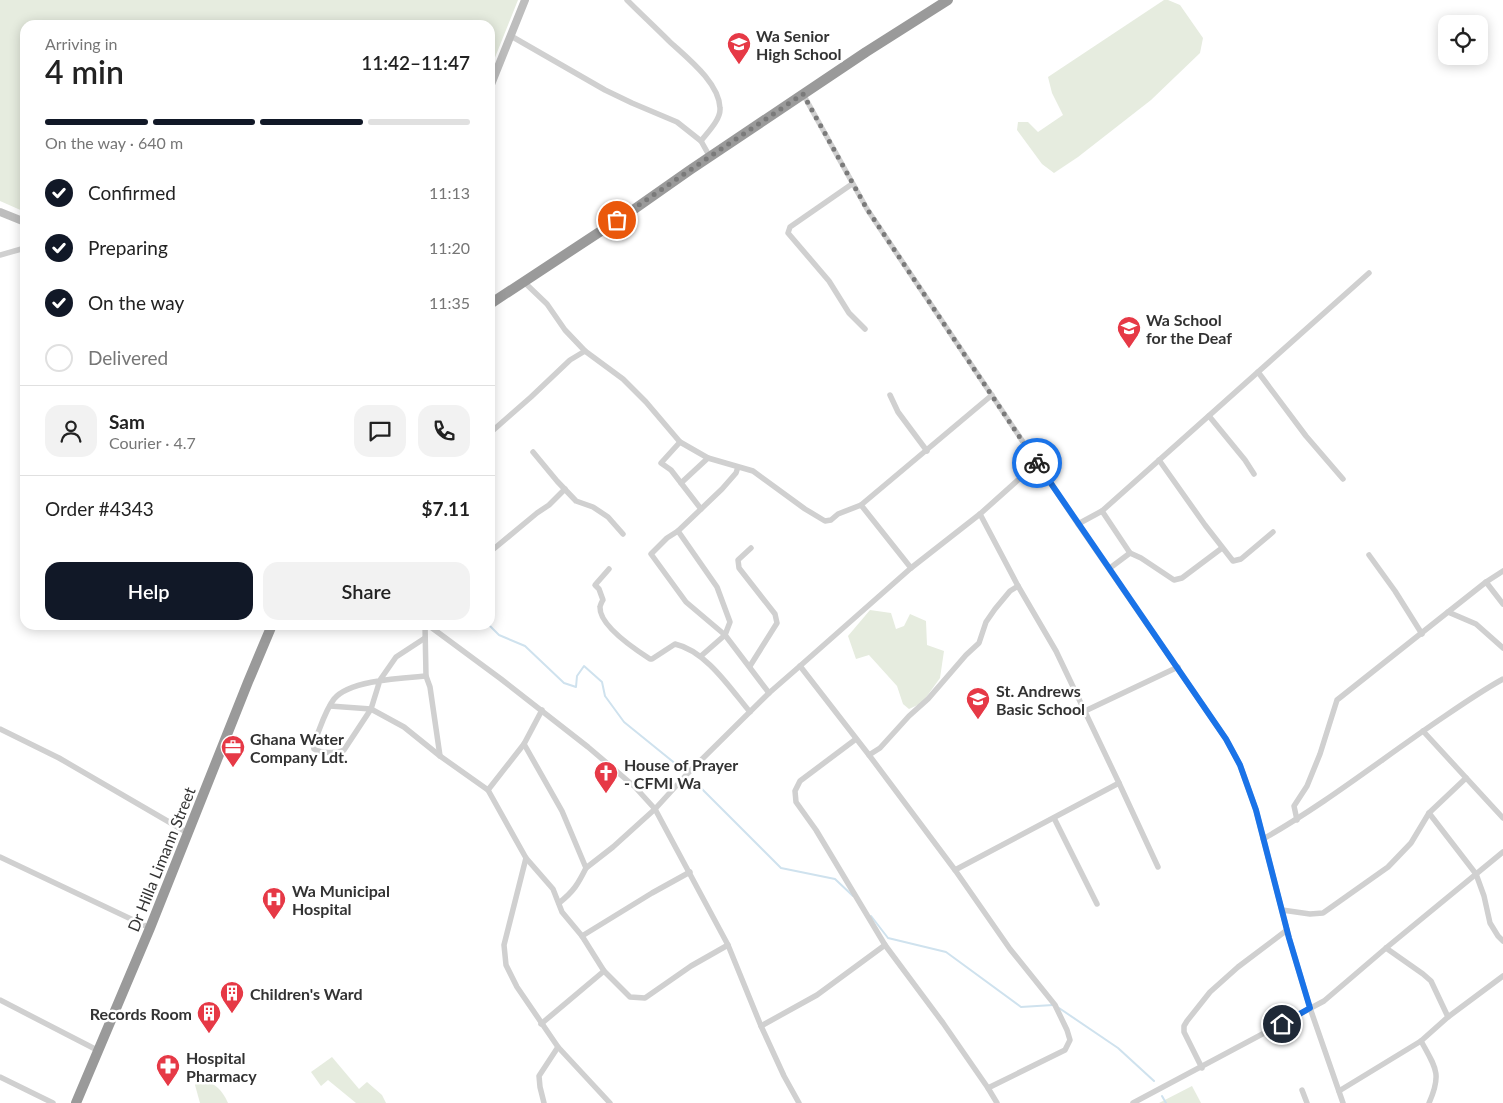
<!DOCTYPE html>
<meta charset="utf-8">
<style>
body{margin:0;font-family:Lato,sans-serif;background:#f2f2f2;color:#222;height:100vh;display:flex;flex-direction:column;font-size:19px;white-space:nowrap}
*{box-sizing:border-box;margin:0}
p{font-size:16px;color:#767676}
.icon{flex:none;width:28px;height:28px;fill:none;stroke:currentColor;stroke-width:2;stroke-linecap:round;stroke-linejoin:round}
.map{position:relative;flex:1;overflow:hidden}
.drawer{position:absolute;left:20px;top:20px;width:475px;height:610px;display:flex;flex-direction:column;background:#fff;border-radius:15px;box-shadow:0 2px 12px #0003}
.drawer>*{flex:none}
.tools{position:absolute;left:1438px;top:15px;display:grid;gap:10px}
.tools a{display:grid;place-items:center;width:50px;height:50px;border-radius:10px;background:#fff;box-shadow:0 2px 12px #0003;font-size:25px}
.pin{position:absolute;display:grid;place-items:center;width:42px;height:42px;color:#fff;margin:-21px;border:2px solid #fff;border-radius:50%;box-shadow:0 1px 5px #0007}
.courier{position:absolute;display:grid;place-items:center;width:50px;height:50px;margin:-25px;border:4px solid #1a73e8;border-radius:50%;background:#fff;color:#222;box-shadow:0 1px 6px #0007}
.summary em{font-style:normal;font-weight:600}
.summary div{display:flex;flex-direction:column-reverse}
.summary{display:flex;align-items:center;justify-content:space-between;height:85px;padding:0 25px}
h1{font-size:32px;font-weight:600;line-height:38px}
.bar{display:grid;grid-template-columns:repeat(4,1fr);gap:8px 5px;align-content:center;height:60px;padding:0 25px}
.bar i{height:6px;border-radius:4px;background:#e0e0e0}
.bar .selected{background:#111827}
.bar p{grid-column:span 4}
.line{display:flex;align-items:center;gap:12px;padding:0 25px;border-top:1px solid #e0e0e0}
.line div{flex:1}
.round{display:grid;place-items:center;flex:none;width:52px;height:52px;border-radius:15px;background:#f2f2f2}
ol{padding:0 25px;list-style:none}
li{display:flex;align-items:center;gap:15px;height:55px}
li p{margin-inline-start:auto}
li .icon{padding:5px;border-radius:50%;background:#111827;color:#fff;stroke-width:4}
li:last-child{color:#767676}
li i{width:28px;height:28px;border:2px solid #e0e0e0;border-radius:50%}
.action{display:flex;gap:10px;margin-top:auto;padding:10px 25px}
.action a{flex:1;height:58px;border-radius:15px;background:#111827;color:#fff;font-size:20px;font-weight:600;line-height:58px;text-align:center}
.action a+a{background:#f2f2f2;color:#222}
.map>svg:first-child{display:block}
</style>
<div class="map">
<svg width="1503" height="1103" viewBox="0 0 1503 1103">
<rect width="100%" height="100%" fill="#fff"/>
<g fill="#e6ecdf">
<polygon points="0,0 518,0 490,70 490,25 25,25 25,212 0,201"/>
<polygon points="1164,0 1168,0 1180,5 1203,38 1200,53 1151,100 1078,157 1054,173 1042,164 1017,130 1018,122 1028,122 1038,132 1063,115 1052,93 1048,77"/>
<polygon points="870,610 891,613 896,629 904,626 910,614 926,621 927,645 944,651 940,678 922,703 909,709 903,704 897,686 869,655 856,659 848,636"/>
<polygon points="332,1057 359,1089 367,1082 382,1095 386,1103 356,1103 328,1080 321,1086 311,1072"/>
<path d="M200 1080C215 1082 222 1090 228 1103H200L195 1085 197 1082Z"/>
<polygon points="1192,1086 1201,1103 1159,1103"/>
</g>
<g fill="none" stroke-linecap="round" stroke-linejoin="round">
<g stroke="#cfe2ee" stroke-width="2">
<polyline points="489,625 499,635 525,646 564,683 576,687 577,676 584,666 602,682 605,696 624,722 682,769"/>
<polyline points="692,779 781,868 835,879 853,896"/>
<polyline points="871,916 888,938 946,952 1021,1007 1053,1005"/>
<polyline points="1059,1008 1118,1048 1154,1081"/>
<polyline points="1162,1096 1166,1103"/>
</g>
<g stroke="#d0d0d0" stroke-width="5.5">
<path d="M627 0C641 14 655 27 669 41 686 57 719 82 720 108 721 119 708 132 701 141"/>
<polyline points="511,36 605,90 632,103 677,122 701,141 710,157"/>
<polyline points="803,94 867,209 1078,524 1226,739 1240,765 1256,810 1289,938 1310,1008 1343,1103"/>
<polyline points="852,184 790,227 788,233 829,281 849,313 865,329"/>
<polyline points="0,255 25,248"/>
<polyline points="585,351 623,379 646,402 680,442"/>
<polyline points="1258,372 1306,436 1343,479"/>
<polyline points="890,395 898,412 927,451"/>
<polyline points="1209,416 1245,460 1254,474"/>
<polyline points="490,433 531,397 570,360 585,351 565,330 547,304 524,282"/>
<polyline points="533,452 557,481 576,501 593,507 608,517 623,534"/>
<polyline points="1159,460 1205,525 1233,561 1241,559 1273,532"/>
<polyline points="738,467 736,473 722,489 678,531 667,538 651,554 686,602 725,635 769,693"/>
<polyline points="681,483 708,458"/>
<polyline points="861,505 992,395"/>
<polyline points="701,509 671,470 661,463 680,442 708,458 753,471 805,509 825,521 831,520 838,514 861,505 911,568"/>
<polyline points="1102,511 1130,553"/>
<polyline points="980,514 1018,586 1056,651 1119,783 1158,867"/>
<polyline points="1078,524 1102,511 1369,273"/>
<polyline points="678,531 717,587 730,622 725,635 701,656"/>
<polyline points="490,552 537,513 549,505 565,489"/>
<polyline points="1369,555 1395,591 1422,634"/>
<polyline points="1110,568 1130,553 1141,558 1174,580 1182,578 1222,548"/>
<path d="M609 569 595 585 599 589 603 600C602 601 600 606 600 607 599 626 636 650 650 659H652L675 644C706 651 730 688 750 712"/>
<polyline points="1486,582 1503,604"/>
<polyline points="1448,612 1486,582 1503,571"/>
<polyline points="425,625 426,676 430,687 440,756"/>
<polyline points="428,625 501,679 588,747 635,787 655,809 728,945 761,1026 784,1076 799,1103"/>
<path d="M425 638 396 657 380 680 371 709 344 750C337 754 320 753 314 749L313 745C320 730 324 712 334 699 349 680 403 678 426 676"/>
<polyline points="750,666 777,623 775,614 739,568 738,560 751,548"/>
<polyline points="800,666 869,755 955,870 1010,949 1055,1005 1067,1030 1070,1040 1065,1050 988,1088"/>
<polyline points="330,706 371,709 404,727 440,756 488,790 526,858 504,945 506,965 517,987 558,1047 610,1103"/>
<path d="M542 710 524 744 562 811 586 868C578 884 574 891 559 903"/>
<polyline points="1085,711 1178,667"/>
<polyline points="0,729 59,758 188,833"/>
<polyline points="1423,731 1503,818"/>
<polyline points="856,739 800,781 795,791 796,802 816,830 885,945 943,1023 988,1088 997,1103"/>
<polyline points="869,755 880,748 909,716 928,699 966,655 979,643 986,622 995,609 1010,591 1018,586"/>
<polyline points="488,790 524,744"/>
<polyline points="1429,813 1476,874 1484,896 1490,923 1498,936 1503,941"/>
<polyline points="1054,818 1097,904"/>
<polyline points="1297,820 1294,806 1307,786 1320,754 1337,700 1448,612 1476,624 1503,648"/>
<path d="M1263 839C1327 803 1384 757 1445 716 1464 703 1483 690 1503 679"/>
<polyline points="0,857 150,928"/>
<polyline points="526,858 553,889 562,912 582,936 604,971 630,997 645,998 691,966 728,945"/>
<polyline points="586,868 613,847 655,809 687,774 769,693 800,666 911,568 980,514 1037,463"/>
<polyline points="955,870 1119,783"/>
<polyline points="1282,910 1310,914 1323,913 1388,867 1411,843 1429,813 1466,778"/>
<polyline points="582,936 652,893 690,872"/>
<polyline points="1386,948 1423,974 1431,981 1448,1017"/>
<polyline points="0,1000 99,1051"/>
<polyline points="541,1024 604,971"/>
<polyline points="761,1026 817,995 885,945"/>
<path d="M1421 1041C1436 1068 1442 1074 1429 1103"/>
<polyline points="1202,1068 1184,1032 1184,1026 1187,1021 1210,992 1238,967 1287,930"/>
<polyline points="0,1077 53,1103"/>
<polyline points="1302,1090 1307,1103"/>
<polyline points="1339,1091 1421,1041 1448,1017 1503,976"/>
<polyline points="544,1103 540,1087 539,1076 558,1047"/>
<polyline points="1133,1103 1324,1001 1386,948 1503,852"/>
</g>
<g stroke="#bdbdbd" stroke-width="8">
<polyline points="490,87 525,0"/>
<polyline points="0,212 25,222"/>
</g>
<g stroke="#9a9a9a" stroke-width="10">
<polyline points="490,304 633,210 690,170 866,52 948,0"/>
<polyline points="76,1103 150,928 248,682 272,625"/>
</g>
</g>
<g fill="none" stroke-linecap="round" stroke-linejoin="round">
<polyline stroke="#7a7a7a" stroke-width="5" stroke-dasharray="0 9" points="617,220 690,170 803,94 867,209 1037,463"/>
<polyline stroke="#1a73e8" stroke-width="6" points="1037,463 1226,739 1240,765 1256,810 1289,938 1310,1008 1282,1024"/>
</g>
<defs>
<g id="school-pin" transform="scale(1.25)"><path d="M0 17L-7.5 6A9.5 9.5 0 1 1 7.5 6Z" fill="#e63946" stroke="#fff"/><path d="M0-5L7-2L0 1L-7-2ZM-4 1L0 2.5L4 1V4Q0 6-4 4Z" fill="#fff"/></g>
<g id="office-pin" transform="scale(1.25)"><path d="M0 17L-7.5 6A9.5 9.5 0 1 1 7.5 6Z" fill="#e63946" stroke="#fff"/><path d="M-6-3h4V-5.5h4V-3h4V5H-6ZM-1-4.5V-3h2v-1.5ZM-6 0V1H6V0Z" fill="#fff"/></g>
<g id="church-pin" transform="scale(1.25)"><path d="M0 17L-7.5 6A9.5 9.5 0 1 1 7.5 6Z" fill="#e63946" stroke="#fff"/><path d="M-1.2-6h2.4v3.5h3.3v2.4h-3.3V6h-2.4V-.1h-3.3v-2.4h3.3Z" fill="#fff"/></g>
<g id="hospital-pin" transform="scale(1.25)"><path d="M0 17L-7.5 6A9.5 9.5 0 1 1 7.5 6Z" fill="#e63946" stroke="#fff"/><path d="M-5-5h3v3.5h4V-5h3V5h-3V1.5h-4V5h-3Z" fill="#fff"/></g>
<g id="building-pin" transform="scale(1.25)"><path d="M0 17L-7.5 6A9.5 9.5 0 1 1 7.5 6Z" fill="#e63946" stroke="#fff"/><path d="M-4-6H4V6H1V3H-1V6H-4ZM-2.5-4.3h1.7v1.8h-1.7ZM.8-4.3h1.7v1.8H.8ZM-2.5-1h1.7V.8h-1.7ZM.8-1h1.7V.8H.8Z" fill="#fff"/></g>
<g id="pharmacy-pin" transform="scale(1.25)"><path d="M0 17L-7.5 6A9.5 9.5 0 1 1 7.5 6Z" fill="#e63946" stroke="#fff"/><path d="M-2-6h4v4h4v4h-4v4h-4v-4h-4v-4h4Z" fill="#fff"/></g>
</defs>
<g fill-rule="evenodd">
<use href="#school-pin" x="739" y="44"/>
<use href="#school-pin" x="1129" y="328"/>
<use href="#school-pin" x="978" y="699"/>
<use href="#office-pin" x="233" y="747"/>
<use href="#church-pin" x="606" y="773"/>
<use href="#hospital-pin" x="274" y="899"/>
<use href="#building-pin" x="232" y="993"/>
<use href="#building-pin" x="209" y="1013"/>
<use href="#pharmacy-pin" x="168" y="1066"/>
</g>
<g text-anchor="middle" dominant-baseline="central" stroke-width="5" stroke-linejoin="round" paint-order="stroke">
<g font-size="16" font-weight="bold" fill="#333" stroke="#fff" text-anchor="start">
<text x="756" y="35">Wa Senior<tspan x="756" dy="18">High School</tspan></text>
<text x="1146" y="319">Wa School<tspan x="1146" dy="18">for the Deaf</tspan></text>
<text x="996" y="690">St. Andrews<tspan x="996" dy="18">Basic School</tspan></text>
<text x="250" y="738">Ghana Water<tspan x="250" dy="18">Company Ldt.</tspan></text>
<text x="624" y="764">House of Prayer<tspan x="624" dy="18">- CFMI Wa</tspan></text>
<text x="292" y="890">Wa Municipal<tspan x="292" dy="18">Hospital</tspan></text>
<text x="250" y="993">Children's Ward</text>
<text x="192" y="1013" text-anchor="end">Records Room</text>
<text x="186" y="1057">Hospital<tspan x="186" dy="18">Pharmacy</tspan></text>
</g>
<g font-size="16" fill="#333" stroke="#fff">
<text transform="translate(161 859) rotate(-68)">Dr Hilla Limann Street</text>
</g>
</g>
</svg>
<div class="tools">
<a><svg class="icon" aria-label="locate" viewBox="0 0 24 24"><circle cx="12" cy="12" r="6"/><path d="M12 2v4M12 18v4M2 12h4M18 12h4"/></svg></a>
</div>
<div class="pin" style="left:617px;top:220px;background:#ea580c"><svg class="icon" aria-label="bag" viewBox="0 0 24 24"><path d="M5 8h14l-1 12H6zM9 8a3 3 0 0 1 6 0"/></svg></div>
<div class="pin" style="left:1282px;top:1024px;background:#1f2937"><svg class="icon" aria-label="home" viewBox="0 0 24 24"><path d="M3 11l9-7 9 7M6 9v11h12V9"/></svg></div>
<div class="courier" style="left:1037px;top:463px"><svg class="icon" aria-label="bike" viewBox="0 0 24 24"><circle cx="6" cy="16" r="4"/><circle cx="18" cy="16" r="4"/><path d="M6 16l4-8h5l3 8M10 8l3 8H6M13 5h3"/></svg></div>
<section class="drawer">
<div class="summary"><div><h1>4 min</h1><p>Arriving in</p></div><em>11:42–11:47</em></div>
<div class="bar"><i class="selected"></i><i class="selected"></i><i class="selected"></i><i></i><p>On the way · 640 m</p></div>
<ol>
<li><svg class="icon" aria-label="check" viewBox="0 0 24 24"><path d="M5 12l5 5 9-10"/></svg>Confirmed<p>11:13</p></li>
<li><svg class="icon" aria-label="check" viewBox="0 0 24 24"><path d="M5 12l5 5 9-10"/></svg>Preparing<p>11:20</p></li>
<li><svg class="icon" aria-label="check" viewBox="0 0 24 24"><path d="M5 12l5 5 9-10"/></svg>On the way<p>11:35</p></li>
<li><i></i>Delivered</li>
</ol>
<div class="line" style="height:90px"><a class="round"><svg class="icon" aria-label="person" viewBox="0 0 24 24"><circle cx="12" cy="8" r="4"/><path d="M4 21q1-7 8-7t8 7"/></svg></a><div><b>Sam</b><p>Courier · 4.7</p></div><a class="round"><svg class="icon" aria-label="chat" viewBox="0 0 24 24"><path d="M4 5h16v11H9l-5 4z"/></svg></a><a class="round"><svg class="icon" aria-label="phone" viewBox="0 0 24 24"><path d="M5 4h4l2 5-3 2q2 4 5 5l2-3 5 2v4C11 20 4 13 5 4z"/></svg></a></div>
<div class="line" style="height:65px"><div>Order #4343</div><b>$7.11</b></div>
<div class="action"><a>Help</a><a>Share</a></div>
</section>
</div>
